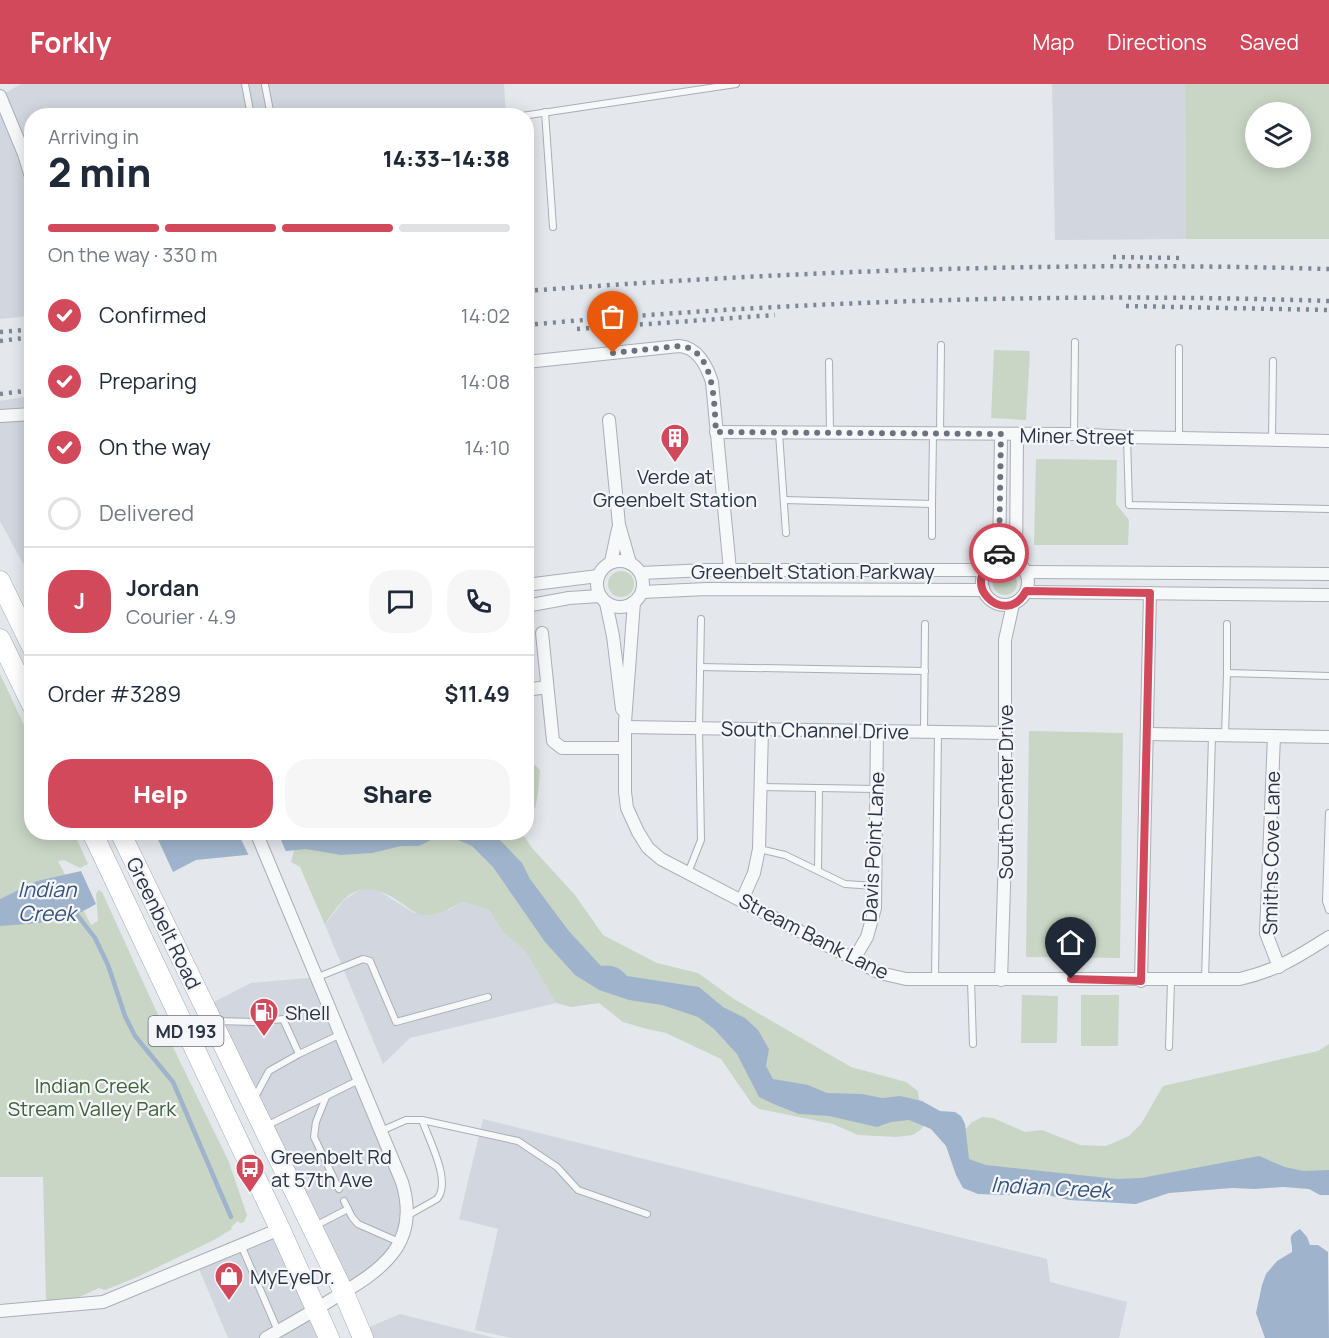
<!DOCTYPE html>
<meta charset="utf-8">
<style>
body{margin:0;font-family:Manrope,sans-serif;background:#f6f6f7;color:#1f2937;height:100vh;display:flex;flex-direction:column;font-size:22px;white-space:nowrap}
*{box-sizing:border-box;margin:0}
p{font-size:20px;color:#747a83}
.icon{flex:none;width:33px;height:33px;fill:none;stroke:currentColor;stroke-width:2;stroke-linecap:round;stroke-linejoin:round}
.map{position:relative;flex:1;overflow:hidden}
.details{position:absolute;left:24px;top:24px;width:510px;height:732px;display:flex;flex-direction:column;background:#fff;border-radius:24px;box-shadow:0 3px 15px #0003}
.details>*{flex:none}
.tools{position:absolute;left:1245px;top:18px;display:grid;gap:12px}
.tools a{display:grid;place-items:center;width:66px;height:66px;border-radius:50%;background:#fff;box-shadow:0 3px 15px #0003;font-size:30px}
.pin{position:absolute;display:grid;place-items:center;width:51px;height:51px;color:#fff;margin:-62px -26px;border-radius:50% 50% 50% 0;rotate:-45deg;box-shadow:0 0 6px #0007}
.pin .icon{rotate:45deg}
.courier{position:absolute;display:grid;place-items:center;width:60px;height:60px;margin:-30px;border:4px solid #d1495b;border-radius:50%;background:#fff;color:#222;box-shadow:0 2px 8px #0007}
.head em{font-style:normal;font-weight:800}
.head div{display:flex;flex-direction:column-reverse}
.head{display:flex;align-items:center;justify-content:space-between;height:102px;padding:0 24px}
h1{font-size:39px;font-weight:800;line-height:45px}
.bar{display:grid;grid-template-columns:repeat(4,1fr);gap:9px 6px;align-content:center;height:72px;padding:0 24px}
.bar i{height:8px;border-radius:4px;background:#e0e1e3}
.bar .selected{background:#d1495b}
.bar p{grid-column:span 4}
.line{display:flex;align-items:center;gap:15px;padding:0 24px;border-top:2px solid #e0e1e3}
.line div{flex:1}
.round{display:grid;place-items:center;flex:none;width:63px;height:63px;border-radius:24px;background:#f6f6f7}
ol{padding:0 24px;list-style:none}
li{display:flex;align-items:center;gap:18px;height:66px}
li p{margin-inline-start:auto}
li .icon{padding:6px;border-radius:50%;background:#d1495b;color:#fff;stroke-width:4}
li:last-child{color:#747a83}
li i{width:33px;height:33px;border:3px solid #e0e1e3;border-radius:50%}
.cta{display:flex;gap:12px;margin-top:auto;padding:12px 24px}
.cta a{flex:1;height:69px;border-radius:24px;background:#d1495b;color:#fff;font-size:24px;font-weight:800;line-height:69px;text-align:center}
.cta a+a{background:#f6f6f7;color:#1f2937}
header{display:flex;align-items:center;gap:36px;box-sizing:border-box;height:84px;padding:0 30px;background:#d1495b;color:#fff}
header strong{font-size:28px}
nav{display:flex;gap:33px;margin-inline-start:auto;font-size:21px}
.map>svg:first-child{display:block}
</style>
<header>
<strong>Forkly</strong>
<nav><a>Map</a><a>Directions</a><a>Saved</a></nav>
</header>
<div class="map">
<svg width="1329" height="1254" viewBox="0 0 1329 1254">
<rect width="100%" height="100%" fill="#e4e7ec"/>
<g fill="#d2d6de">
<polygon points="21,0 504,0 506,31 32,32 31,232 0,235 0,12"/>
<polygon points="1052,0 1185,0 1186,155 1055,156"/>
<polygon points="31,312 31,494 0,437 0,317"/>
<polygon points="362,804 376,805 414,829 449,826 462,818 489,826 503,848 525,867 556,919 410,954 383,980 325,841 343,817"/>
<polygon points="318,893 405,1109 399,1158 344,1209 204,923 251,899"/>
<polygon points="483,1035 1047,1175 1050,1198 1127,1218 1119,1254 511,1254 475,1246 498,1145 459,1135"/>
<polygon points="280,1145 329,1254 228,1254 197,1180"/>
<polygon points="400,1230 495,1254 363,1254 360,1247"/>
</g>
<g fill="#c9d6c5" fill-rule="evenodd">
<path d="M1185 0H1329V155H1186ZM1256 28H1300V74H1256Z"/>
<polygon points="994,266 1030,267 1026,336 991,334"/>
<polygon points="1036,375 1117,376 1116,420 1129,436 1128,461 1034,461"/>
<circle cx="1005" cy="499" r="12"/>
<circle cx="621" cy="500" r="13"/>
<polygon points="0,590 31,656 32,748 74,749 88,780 80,784 64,776 58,777 91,841 98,837 96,810 99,806 102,808 169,955 228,1076 247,1131 244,1138 240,1139 238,1137 231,1143 232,1145 214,1156 135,1194 105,1206 99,1204 71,1217 46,1217 43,1093 0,1093"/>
<polygon points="1029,647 1123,649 1120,874 1026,873"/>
<polygon points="527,681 535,681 540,686 538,710 535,725 527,714"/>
<path d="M420 749H522L532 764 575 811 603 851 657 879 698 889 734 915 851 983 906 998 918 1007 923 1044 913 1051 896 1053 858 1051 833 1040 759 1025 752 1020 721 975 666 949 647 945 623 938 599 919 571 923 556 919 525 867 503 848 489 826 462 818C451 824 440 831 427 831 417 832 410 825 403 820 364 793 348 804 325 841L300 783 291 778 297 756Z"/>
<polygon points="1022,911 1058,912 1057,959 1021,959"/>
<polygon points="1081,911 1119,911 1118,962 1081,962"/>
<polygon points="1329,960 1329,1092 1188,1098 972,1094 963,1048 972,1038 983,1033 993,1034 1025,1048 1042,1046 1080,1061 1106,1062 1129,1052 1141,1040 1163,1002 1318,967"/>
</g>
<g fill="#9fb4cc">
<path d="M155 749H493L522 779 530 795 568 846 601 882C613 880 619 883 627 892L699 903 723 923 745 934 758 946 769 965 766 982 773 995 808 1001 827 1009 862 1010 882 1014 900 1012 922 1017 940 1027 955 1028 961 1032 965 1040 969 1075 986 1081 1117 1095 1141 1094 1259 1072 1285 1083 1304 1087 1329 1086V1111H1320L1309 1105 1283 1103 1254 1105 1232 1104 1169 1109 1136 1120 1069 1116 1035 1108 1005 1111 978 1110 963 1104 956 1091 946 1062 931 1045 909 1036 891 1038 877 1043 829 1032 799 1030 776 1021 759 1013 737 970 714 945 698 933 662 921 629 916 599 906 575 891 545 858 493 783 472 762 449 752H439L419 762H401L372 769 341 771 306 765 196 776 173 788Z"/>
<path d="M81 787 96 820C63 840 37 839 0 842V815L37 797Z"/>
<path d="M1300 1145 1307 1153 1310 1161H1318L1328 1168 1329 1254H1265L1256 1229 1262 1201 1266 1190 1277 1177 1292 1168C1293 1155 1285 1153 1300 1145Z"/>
</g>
<polygon fill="#e4e7ec" points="238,749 278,749 287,770 250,774"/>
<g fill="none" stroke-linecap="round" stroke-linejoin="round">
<polyline stroke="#9fb4cc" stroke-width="4.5" points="75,828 95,854 108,881 125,932 135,952 173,998 231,1133"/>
<g stroke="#a9aeb7" stroke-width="8">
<g id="lane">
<polyline points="245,0 251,32"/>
<polyline points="265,1 271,32"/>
<polyline points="545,28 553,143"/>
<polyline points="522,32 736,0"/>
<polyline points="829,278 830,348"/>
<polyline points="779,349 786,449"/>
<polyline points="940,350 941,261"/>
<polyline points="1074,350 1075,258"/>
<polyline points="1127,353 1129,421 1329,425"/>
<polyline points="1179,354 1179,264"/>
<polyline points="1272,356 1273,277"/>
<polyline points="784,416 932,420 932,452"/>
<polyline points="932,420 933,350"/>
<polyline points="700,583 925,587"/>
<polyline points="1227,589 1227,540"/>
<polyline points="924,647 925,540"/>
<polyline points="1225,651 1227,589 1329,592"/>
<polyline points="761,703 876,705"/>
<polyline points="1329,729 1326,817 1329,826"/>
<polyline points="759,765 785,771 845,800 875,802"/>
<polyline points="818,786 819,704"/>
<polyline points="688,789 701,756 699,644 701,535"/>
<polyline points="318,893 363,875 370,877 396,938 488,913"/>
<polyline points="935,896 938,648"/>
<polyline points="971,896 973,960"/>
<polyline points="1205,896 1212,652"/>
<polyline points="217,937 254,938 283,935 299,970 269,987 255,1013"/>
<polyline points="1169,963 1171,897"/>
<polyline points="299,970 341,950"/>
<polyline points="326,1013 316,1038 314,1053 339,1105"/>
<polyline points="422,1036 518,1057 557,1083 578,1106 647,1130"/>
<polyline points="266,1042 359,996"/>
<path d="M381 1047 406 1036H422C429 1056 452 1098 437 1115L407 1132"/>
<polyline points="344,1117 352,1133 358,1140 399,1158"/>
<polyline points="315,1142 348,1125"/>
<polyline points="241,1161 278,1247"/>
</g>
</g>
<g stroke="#a9aeb7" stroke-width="14">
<g id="street">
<polyline points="0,12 24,70 32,96"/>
<path d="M526 278 679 262C697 263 707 282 712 298L730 486"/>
<polyline points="0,332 32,330"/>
<polyline points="609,336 619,441 630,479"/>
<polyline points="716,348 1074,350 1127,353 1329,357"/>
<circle cx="1005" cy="498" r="23"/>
<polyline points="999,476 1001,350"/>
<circle cx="620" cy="500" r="23"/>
<polyline points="611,478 618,445"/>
<polyline points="1016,478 1017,350"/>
<polyline points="1026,488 1329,490"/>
<polyline points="641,489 707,486 985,486"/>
<polyline points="526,501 598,492"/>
<polyline points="642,508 707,505 983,506"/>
<polyline points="1026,508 1329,511"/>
<path d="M634 518 625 638V708L627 724 638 748 648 764 661 775 880 889 906 895H1240C1278 886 1297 873 1329 853"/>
<polyline points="606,519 613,552 622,625"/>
<polyline points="526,522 569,514 600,512"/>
<polyline points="542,549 553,657 562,664 624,664"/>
<polyline points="526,606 547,603"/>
<polyline points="625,643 1005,649"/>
<polyline points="1147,650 1329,653"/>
<polyline points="1274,652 1266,849 1279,883"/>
<path d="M256 748 402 1098C421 1160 382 1186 334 1214 312 1228 289 1241 266 1254"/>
<polyline points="742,816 754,789 759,765 762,645"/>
<polyline points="854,875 867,853 875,824 877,647"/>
<polyline points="1001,896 1005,770 1005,556 1013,520"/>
<polyline points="1141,897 1150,509"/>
<polyline points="0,1227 103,1218 280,1145"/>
</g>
</g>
<g stroke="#a3abb8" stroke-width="21">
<g id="primary">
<polyline points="0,497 32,563"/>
<polyline points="0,555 32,621"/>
<polyline points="92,748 280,1145 329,1254"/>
<polyline points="120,748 344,1209 363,1254"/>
</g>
</g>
<use href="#lane" stroke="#f7f8fa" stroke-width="6"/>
<use href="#street" stroke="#f7f8fa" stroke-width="12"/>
<use href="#primary" stroke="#fff" stroke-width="20"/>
<g stroke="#7d8696" stroke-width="4.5" stroke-dasharray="3 6" stroke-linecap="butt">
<polyline points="1113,173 1185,174"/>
<path d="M526 207C794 187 1061 177 1329 185"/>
<polyline points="1126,222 1329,226"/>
<path d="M526 241C793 217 1061 208 1329 217"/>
<polyline points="577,245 775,231"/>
<polyline points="0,248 23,246"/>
<polyline points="0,257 32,253"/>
<polyline points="0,310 32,306"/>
</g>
</g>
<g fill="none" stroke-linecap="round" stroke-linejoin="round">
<path stroke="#6c737f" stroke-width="6" stroke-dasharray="0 10.8" d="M613 269 679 262C716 264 714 322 716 348L1001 350 999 469"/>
<path stroke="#d1495b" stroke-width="8" d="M999 469V476C954 495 1005 547 1026 507L1150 509 1141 897 1071 895"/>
</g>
<defs>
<g id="building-pin" transform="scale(1.5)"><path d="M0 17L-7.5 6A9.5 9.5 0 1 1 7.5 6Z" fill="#d1495b" stroke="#f4f6f9"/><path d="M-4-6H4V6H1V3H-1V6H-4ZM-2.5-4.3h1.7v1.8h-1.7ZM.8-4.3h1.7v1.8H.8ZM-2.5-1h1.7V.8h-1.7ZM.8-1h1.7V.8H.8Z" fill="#fff"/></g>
<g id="fuel-pin" transform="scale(1.5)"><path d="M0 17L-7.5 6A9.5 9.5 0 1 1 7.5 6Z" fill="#d1495b" stroke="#f4f6f9"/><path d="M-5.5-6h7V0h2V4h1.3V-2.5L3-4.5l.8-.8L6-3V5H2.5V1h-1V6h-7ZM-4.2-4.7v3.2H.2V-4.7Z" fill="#fff"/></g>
<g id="bus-pin" transform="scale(1.5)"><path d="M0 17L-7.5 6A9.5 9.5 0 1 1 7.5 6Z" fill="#d1495b" stroke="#f4f6f9"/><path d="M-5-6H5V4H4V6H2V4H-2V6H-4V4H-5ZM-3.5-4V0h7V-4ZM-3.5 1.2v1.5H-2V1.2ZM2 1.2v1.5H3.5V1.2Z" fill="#fff"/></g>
<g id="shop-pin" transform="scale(1.5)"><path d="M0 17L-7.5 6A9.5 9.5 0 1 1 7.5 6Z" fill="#d1495b" stroke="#f4f6f9"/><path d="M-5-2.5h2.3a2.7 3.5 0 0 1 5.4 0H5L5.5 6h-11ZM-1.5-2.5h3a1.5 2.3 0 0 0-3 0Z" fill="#fff"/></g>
</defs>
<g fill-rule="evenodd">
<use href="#building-pin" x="675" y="354"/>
<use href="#fuel-pin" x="264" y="928"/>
<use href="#bus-pin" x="250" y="1084"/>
<use href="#shop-pin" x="229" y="1192"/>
</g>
<g text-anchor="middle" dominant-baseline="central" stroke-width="4.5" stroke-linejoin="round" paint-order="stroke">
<rect fill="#f4f6f9" stroke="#676e7b" stroke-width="1.5" x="148.5" y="932" width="75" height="30" rx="4.5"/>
<g font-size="18" font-weight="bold" fill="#2b3445">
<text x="186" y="947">MD 193</text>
</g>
<g font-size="20" fill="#2b3445" stroke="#f4f6f9">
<text transform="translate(1077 352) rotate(1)">Miner Street</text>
<text x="813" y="487">Greenbelt Station Parkway</text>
<text transform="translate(815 646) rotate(1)">South Channel Drive</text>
<text transform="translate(1005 708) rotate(-90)">South Center Drive</text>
<text transform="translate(873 763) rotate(-87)">Davis Point Lane</text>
<text transform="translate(1271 769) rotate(-89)">Smiths Cove Lane</text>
<text transform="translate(164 839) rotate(64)">Greenbelt Road</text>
<text transform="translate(814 852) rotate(27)">Stream Bank Lane</text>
</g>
<g font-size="20" fill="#2b3445" stroke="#f4f6f9" text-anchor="start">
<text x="675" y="392" text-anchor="middle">Verde at<tspan x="675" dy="23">Greenbelt Station</tspan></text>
<text x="285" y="928">Shell</text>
<text x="271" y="1072">Greenbelt Rd<tspan x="271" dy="23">at 57th Ave</tspan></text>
<text x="250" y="1192">MyEyeDr.</text>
</g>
<g font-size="20" fill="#3f6138" stroke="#f4f6f9">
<text x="92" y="1001">Indian Creek<tspan x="92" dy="23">Stream Valley Park</tspan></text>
</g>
<g font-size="21" font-style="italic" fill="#34527a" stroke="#f4f6f9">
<text x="47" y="805">Indian<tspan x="47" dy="24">Creek</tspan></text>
<text transform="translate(1051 1103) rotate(3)">Indian Creek</text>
</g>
</g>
</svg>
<div class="tools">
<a><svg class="icon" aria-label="layers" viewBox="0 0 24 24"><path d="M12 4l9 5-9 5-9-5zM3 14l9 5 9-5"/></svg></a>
</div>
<div class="pin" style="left:613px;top:269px;background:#ea580c"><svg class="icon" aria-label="bag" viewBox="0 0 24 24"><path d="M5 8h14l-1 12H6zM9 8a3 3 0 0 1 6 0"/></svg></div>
<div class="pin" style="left:1071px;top:895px;background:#1f2937"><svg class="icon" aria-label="home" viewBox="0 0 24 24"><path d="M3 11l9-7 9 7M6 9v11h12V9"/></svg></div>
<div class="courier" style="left:999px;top:469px"><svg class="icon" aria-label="car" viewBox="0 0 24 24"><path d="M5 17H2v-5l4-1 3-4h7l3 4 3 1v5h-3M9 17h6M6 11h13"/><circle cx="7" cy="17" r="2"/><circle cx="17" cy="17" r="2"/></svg></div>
<section class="details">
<div class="head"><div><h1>2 min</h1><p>Arriving in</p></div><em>14:33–14:38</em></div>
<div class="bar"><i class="selected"></i><i class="selected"></i><i class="selected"></i><i></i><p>On the way · 330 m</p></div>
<ol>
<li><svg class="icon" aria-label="check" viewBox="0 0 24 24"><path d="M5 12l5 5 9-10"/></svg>Confirmed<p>14:02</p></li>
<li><svg class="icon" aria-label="check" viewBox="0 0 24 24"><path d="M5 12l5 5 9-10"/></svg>Preparing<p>14:08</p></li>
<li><svg class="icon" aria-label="check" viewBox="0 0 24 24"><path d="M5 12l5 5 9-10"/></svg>On the way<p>14:10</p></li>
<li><i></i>Delivered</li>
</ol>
<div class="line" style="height:108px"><b class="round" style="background:#d1495b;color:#fff">J</b><div><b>Jordan</b><p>Courier · 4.9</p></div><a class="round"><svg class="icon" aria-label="chat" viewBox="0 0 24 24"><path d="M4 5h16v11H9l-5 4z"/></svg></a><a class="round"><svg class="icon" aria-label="phone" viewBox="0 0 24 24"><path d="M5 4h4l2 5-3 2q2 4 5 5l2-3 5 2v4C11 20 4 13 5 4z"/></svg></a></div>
<div class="line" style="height:78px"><div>Order #3289</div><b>$11.49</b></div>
<div class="cta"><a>Help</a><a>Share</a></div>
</section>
</div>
